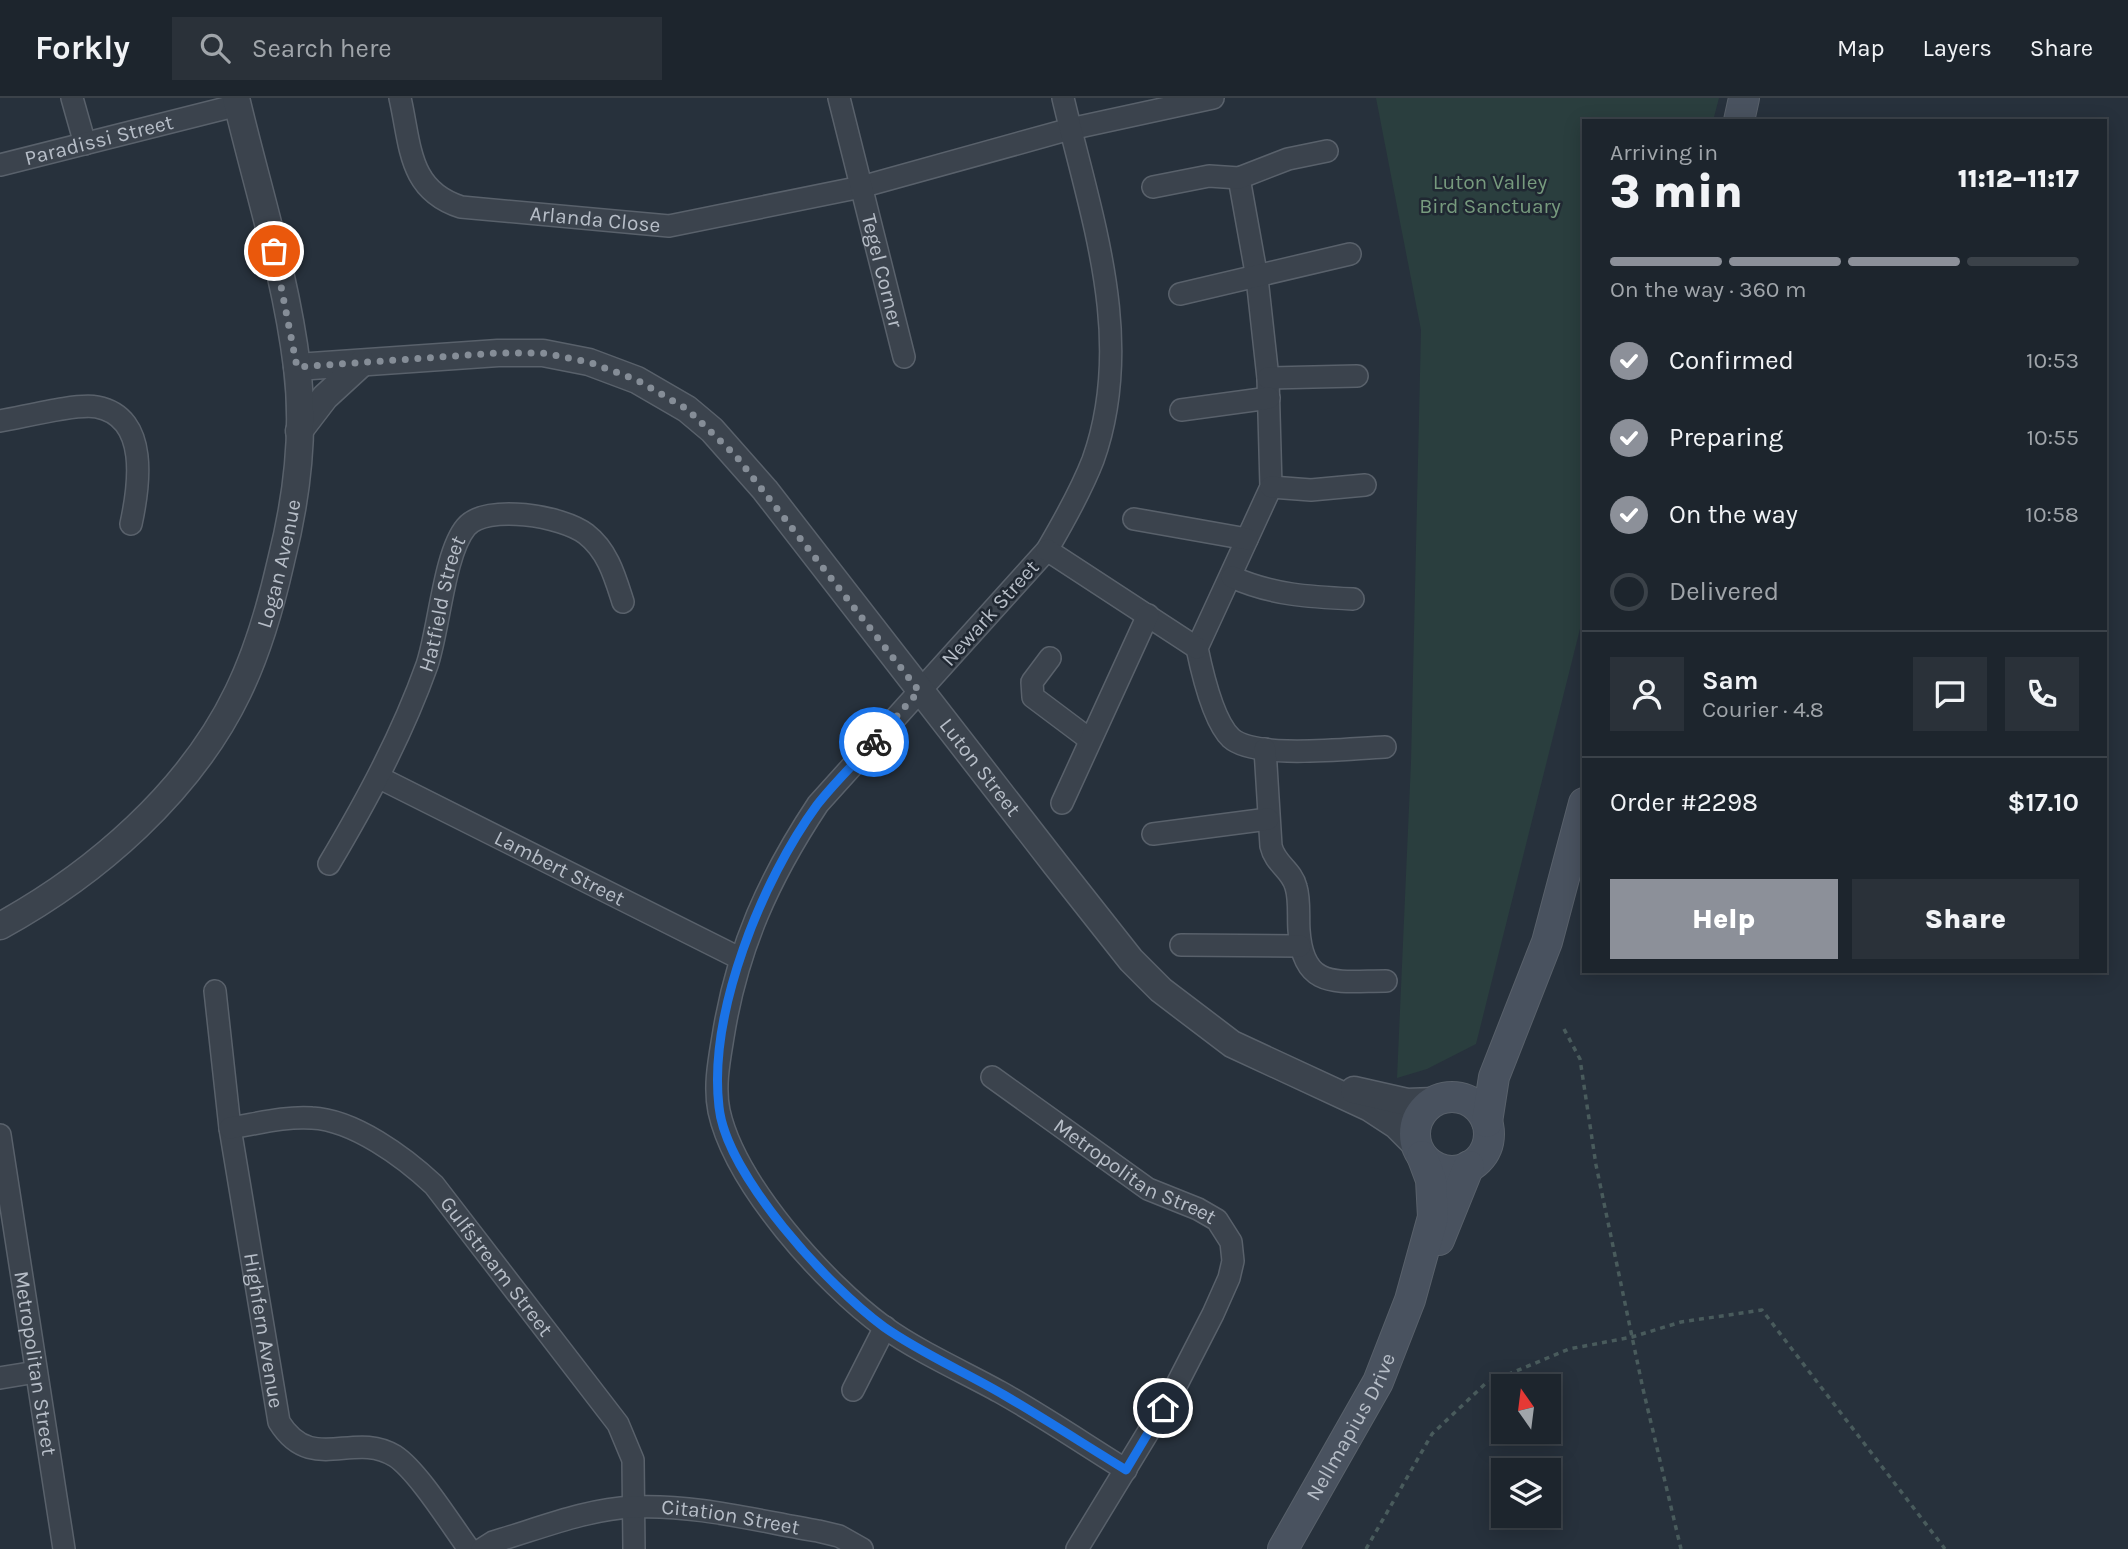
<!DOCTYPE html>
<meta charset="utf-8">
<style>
body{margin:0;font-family:Karla,sans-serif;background:#2a3139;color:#f1f3f6;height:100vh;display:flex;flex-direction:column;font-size:26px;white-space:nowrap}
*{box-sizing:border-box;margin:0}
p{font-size:23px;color:#a0a5aa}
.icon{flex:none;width:38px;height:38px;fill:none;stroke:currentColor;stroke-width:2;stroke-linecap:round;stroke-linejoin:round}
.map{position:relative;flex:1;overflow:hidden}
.details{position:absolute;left:1582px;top:21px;width:525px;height:854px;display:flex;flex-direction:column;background:#1d252d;border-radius:0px;box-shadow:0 4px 18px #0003,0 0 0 2px #3b4249}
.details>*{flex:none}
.needle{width:46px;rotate:346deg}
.buttons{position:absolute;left:1491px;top:1276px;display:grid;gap:14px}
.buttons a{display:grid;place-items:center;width:70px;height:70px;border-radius:0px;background:#1d252d;box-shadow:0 4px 18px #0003,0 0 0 2px #3b4249;font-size:35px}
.pin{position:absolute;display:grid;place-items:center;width:60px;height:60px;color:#fff;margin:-30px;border:4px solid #fff;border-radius:50%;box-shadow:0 2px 7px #0007}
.courier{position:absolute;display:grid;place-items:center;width:70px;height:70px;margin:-35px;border:5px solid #1a73e8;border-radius:50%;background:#fff;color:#222;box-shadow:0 2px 9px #0007}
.head em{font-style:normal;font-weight:800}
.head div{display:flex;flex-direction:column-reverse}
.head{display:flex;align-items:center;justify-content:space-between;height:119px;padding:0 28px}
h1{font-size:46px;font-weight:800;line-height:52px}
.bar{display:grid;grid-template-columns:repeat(4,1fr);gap:10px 7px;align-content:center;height:84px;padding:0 28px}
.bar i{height:9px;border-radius:5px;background:#3b4249}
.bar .current{background:#8c9099}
.bar p{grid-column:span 4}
.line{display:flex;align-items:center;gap:18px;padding:0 28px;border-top:2px solid #3b4249}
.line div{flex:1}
.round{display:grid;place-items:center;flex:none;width:74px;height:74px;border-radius:0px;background:#2a3139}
ol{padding:0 28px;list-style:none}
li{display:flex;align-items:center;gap:21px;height:77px}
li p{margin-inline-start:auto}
li .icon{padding:7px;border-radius:50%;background:#8c9099;color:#fff;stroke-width:4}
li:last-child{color:#a0a5aa}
li i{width:38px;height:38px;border:4px solid #3b4249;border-radius:50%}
.action{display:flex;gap:14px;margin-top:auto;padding:14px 28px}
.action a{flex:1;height:80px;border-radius:0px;background:#8c9099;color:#fff;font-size:28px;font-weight:800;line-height:80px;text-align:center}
.action a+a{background:#2a3139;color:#f1f3f6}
header{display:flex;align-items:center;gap:42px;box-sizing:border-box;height:98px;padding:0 35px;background:#1d252d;border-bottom:2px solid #3b4249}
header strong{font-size:33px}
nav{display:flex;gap:38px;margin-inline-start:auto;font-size:24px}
.search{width:490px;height:63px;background:#2a3139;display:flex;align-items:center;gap:18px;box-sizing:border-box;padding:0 24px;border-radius:0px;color:#a0a5aa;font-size:26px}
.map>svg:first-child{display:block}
</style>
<header>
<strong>Forkly</strong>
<div class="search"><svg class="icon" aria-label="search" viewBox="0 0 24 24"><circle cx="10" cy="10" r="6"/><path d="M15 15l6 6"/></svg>Search here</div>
<nav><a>Map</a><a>Layers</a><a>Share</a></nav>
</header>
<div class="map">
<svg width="2128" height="1451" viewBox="0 0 2128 1451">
<rect width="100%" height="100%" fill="#27313c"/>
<polygon fill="#2a3e3e" points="1376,0 1719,0 1713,23 1584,23 1584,515 1476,946 1427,971 1397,980 1411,664 1421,232"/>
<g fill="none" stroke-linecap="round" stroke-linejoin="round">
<g stroke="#59616b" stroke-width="24">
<g id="minor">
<polyline points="72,0 85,46"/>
<path id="s1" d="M400 0C411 48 408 92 461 109L669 128 861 89 1070 31 1213 0"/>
<path id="s2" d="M839 0 904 259"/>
<path d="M1063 0C1091 119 1136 241 1093 362 1081 393 1064 423 1047 452L818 706C769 780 737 850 723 939 719 963 714 989 719 1013 735 1086 824 1185 884 1229 919 1254 962 1273 1000 1294 1043 1318 1084 1346 1126 1372"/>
<path id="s3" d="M0 67 238 7"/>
<path d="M1239 80 1257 180 1268 280 1271 389 1197 550C1202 574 1213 623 1231 640 1256 662 1351 650 1385 649"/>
<polyline points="1153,89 1209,78 1239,80 1288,61 1327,53"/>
<polyline points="1180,196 1350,156"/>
<polyline points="1268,280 1357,278"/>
<polyline points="1181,312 1269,300"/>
<path d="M0 323C24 319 76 305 97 309 150 319 139 389 131 426"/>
<polyline points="1271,389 1311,392 1365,387"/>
<polyline points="1134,421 1247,441"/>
<polyline points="1047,452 1197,550"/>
<path d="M1232 479C1272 497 1310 499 1353 501"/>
<polyline points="1050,560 1032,584 1033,599 1089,641"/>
<path d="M1265 651 1271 748C1275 766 1292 772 1296 789 1300 802 1298 818 1299 832 1303 893 1338 883 1386 883"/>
<path id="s4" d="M380 680 739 860"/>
<polyline points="1062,705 1148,517"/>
<polyline points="1153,736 1268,721"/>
<path id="s5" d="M329 766C367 702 402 637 427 567 439 532 444 455 466 429 486 405 563 418 586 436 608 453 615 479 623 504"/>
<polyline points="1181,847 1300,848"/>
<path id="s6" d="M215 893 230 1030 279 1324C312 1377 353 1332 395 1358 418 1373 452 1428 469 1451"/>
<path id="s7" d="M992 979 1148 1091 1198 1111 1217 1122 1231 1144 1233 1163 1229 1180 1213 1216 1175 1290 1077 1451"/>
<path id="s8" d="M230 1030C256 1026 285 1018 312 1020 354 1022 404 1059 434 1087L618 1326 633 1362 634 1451"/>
<path id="s9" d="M0 1037 64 1451"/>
<polyline points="0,1280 36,1274"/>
<polyline points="853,1292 885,1229"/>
<path id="s10" d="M482 1451 493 1444C538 1431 586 1411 633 1409 694 1406 758 1423 818 1433L839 1438 862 1451"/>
</g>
</g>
<g stroke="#59616b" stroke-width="29">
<g id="tertiary">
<path id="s11" d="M297 269 498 255H543L589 264 637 282 687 311 712 332 765 392 1056 767 1131 862 1161 892 1232 946 1370 1010 1396 1027 1416 1047"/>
<polyline points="299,333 325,299 362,265"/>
<path id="s12" d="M0 828C95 776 190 694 238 594 258 553 271 507 281 463 297 400 305 334 297 269 286 178 257 89 236 0"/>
<polyline points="1354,992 1407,1004 1435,1003"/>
</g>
</g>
<g stroke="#59616b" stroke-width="32">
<g id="secondary">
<polyline points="1739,23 1744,0"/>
<circle cx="1452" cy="1036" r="37"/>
<polyline points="1487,1024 1494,979 1547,844 1584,705"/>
<polyline points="1439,1142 1469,1068"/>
<path id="s13" d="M1283 1451 1378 1284 1410 1202 1433 1119 1431 1082 1422 1058"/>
</g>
</g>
<g stroke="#495b5c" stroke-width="3.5" stroke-dasharray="5 5" stroke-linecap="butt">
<polyline points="1564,931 1580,961 1596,1067 1643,1291 1681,1451"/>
<polyline points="1366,1451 1432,1336 1485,1286 1569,1251 1632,1239 1681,1224 1762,1212 1945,1451"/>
</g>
<use href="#minor" stroke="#3b434d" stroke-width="21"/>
<use href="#tertiary" stroke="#3b434d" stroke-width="26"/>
<use href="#secondary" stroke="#49525f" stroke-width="30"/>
</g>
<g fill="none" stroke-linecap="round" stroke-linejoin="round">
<polyline stroke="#858d97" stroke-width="7" stroke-dasharray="0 12.6" points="274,153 297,269 498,255 543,255 589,264 637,282 687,311 736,358 919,593 874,644"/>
<path stroke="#1a73e8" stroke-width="9" d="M874 644C855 665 834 685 817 707 762 782 708 915 719 1009 726 1077 829 1189 884 1229 921 1255 965 1274 1004 1297 1045 1321 1085 1347 1126 1372L1163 1310"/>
</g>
<g text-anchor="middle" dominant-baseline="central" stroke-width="5" stroke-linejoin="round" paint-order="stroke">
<g font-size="21" fill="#b7bec8" stroke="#202832">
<text stroke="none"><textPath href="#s3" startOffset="102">Paradissi Street</textPath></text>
<text stroke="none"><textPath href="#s1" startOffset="268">Arlanda Close</textPath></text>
<text stroke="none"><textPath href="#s2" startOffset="178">Tegel Corner</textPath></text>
<text stroke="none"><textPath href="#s12" startOffset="474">Logan Avenue</textPath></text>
<text stroke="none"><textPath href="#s5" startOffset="285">Hatfield Street</textPath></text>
<text transform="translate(990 515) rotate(-48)">Newark Street</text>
<text stroke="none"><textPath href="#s11" startOffset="866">Luton Street</textPath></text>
<text stroke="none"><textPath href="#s4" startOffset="201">Lambert Street</textPath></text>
<text stroke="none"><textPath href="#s7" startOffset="172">Metropolitan Street</textPath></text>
<text stroke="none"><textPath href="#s8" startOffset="327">Gulfstream Street</textPath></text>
<text stroke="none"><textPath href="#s6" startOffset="343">Highfern Avenue</textPath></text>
<text stroke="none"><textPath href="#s9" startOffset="231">Metropolitan Street</textPath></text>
<text stroke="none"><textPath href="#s13" startOffset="140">Nellmapius Drive</textPath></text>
<text stroke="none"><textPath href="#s10" startOffset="256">Citation Street</textPath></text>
</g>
<g font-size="21" fill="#779b7e" stroke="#202832">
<text x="1490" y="84">Luton Valley<tspan x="1490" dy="24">Bird Sanctuary</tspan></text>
</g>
</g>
</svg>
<div class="buttons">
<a><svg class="needle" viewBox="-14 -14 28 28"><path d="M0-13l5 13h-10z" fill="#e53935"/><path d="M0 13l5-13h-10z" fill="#a0a5aa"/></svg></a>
<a><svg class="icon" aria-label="layers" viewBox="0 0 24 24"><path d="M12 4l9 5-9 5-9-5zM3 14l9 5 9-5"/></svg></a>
</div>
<div class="pin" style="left:274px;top:153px;background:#ea580c"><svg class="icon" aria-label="bag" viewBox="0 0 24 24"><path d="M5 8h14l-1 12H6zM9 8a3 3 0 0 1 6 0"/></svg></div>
<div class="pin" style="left:1163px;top:1310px;background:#1f2937"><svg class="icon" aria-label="home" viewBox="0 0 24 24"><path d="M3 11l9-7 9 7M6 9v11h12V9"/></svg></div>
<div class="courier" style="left:874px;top:644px"><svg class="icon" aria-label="bike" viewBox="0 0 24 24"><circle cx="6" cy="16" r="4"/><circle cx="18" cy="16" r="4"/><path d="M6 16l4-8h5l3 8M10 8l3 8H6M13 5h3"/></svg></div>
<section class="details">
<div class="head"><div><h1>3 min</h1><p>Arriving in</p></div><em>11:12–11:17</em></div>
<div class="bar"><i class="current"></i><i class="current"></i><i class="current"></i><i></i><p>On the way · 360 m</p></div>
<ol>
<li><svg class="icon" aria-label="check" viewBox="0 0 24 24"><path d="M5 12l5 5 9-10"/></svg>Confirmed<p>10:53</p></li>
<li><svg class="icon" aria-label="check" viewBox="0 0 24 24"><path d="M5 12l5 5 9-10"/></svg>Preparing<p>10:55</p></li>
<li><svg class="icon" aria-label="check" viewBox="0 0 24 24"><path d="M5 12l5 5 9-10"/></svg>On the way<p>10:58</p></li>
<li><i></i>Delivered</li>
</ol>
<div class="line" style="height:126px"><a class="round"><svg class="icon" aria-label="person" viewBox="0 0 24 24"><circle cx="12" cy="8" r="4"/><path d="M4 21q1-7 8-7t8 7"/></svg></a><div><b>Sam</b><p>Courier · 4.8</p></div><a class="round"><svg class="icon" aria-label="chat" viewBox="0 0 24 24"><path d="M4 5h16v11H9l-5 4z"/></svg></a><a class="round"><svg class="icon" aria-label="phone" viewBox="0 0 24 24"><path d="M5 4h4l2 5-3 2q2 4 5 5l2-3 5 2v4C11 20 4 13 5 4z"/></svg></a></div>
<div class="line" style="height:91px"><div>Order #2298</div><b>$17.10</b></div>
<div class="action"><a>Help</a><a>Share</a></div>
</section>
</div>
